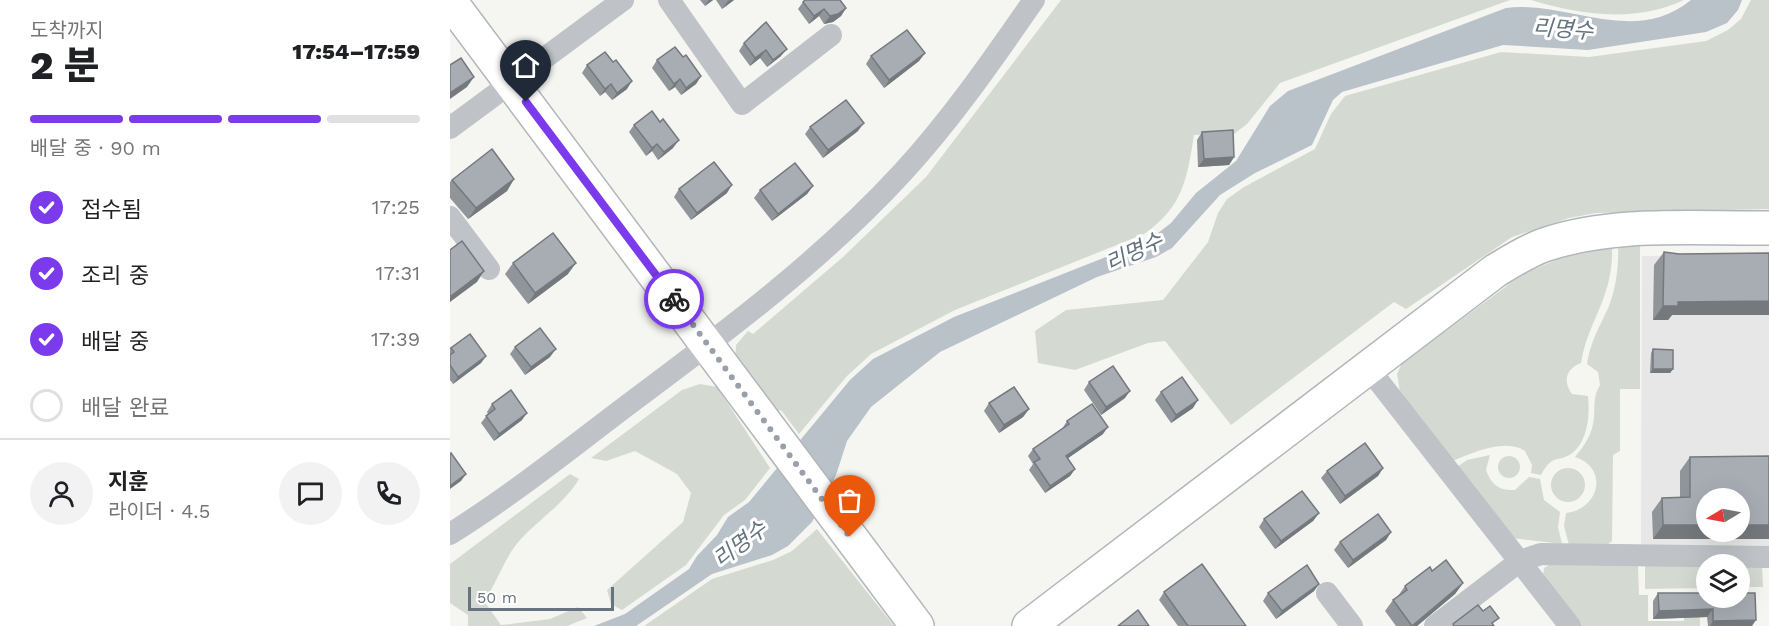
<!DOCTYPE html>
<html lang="ko">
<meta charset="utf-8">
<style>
body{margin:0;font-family:"Work Sans","Noto Sans KR",sans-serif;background:#f2f2f2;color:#202124;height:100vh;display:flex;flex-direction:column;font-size:22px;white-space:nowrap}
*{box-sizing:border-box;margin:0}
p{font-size:20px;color:#757577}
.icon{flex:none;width:33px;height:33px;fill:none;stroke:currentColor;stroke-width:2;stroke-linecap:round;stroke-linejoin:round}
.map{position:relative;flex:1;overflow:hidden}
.sheet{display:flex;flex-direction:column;background:#fff;width:450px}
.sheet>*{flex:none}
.needle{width:39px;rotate:260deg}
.buttons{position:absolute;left:1246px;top:488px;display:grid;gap:12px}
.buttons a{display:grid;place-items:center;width:54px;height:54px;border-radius:50%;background:#fff;box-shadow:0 6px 24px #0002;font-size:30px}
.scale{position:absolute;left:18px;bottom:15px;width:146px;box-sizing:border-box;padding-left:6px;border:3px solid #677381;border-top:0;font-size:16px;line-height:21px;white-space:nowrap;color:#677381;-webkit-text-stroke:4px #fff;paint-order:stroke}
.pin{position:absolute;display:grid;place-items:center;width:51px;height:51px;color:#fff;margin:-62px -26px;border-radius:50% 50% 50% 0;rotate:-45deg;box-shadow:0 0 6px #0007}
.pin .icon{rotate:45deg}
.courier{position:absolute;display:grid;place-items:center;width:60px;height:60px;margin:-30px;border:4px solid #7c3aed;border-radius:50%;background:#fff;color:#222;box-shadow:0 2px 8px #0007}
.headline em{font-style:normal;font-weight:800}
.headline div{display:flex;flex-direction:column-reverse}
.headline{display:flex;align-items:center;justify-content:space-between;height:102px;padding:0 30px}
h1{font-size:39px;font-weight:800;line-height:45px}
.bar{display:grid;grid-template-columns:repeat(4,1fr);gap:9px 6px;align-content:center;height:72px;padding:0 30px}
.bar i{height:8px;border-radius:4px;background:#e0e0e0}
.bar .current{background:#7c3aed}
.bar p{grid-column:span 4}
.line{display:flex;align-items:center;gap:15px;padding:0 30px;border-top:2px solid #e0e0e0}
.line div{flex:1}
.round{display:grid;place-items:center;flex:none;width:63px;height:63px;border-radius:32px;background:#f2f2f2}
ol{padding:0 30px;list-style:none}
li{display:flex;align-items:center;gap:18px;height:66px}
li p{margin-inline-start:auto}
li .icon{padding:6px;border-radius:50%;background:#7c3aed;color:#fff;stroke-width:4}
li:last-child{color:#757577}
li i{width:33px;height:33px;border:3px solid #e0e0e0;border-radius:50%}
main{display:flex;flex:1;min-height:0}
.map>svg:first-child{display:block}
</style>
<main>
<section class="sheet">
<div class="headline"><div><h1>2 분</h1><p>도착까지</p></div><em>17:54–17:59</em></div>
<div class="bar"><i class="current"></i><i class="current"></i><i class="current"></i><i></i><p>배달 중 · 90 m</p></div>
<ol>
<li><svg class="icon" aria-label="check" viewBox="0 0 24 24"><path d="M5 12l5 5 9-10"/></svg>접수됨<p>17:25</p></li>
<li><svg class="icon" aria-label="check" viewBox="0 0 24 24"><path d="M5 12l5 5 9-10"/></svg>조리 중<p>17:31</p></li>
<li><svg class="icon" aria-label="check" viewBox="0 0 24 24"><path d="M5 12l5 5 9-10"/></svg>배달 중<p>17:39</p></li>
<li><i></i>배달 완료</li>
</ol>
<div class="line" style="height:108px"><a class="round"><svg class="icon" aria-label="person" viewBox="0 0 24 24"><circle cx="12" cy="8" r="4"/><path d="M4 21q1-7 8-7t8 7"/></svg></a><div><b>지훈</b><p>라이더 · 4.5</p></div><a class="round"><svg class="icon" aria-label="chat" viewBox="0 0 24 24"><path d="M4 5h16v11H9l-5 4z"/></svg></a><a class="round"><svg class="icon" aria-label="phone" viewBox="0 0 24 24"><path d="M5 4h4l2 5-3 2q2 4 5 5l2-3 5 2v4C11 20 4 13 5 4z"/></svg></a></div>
</section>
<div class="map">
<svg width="1319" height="626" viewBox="0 0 1319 626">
<rect width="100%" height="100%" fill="#f5f5f2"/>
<path fill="#e6e7e6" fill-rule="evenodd" d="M1319 255V546L1191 548 1192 256ZM1257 498H1290V531H1257Z"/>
<g fill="#d4dad2">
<path d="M611 0H1060L830 83 797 124 784 134 744 135C737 179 733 207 694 234L505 310 421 354 397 376 349 434 331 410 323 413 285 364 286 345 298 331 303 334 393 257 476 177Z"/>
<path d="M1081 0H1234C1186 23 1130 15 1081 0Z"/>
<polygon points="1301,0 1319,0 1319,209 1146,213 1119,218 1062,237 956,309 944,302 781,425 715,341 698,343 625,370 588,363 585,331 616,310 713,300 758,242 768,213 777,199 794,187 865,149 881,114 895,96 1051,52 1139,57 1256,41 1278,30 1291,19"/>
<path d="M1190 242V389H1170V451L1163 455 1162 541 1158 544 1119 545 1114 526 1116 513C1150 509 1159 468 1125 457 1135 445 1143 433 1144 417 1145 404 1143 397 1150 385L1148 372 1137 364C1140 342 1150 326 1159 306 1166 288 1169 265 1168 245Z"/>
<path d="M1162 247C1164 297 1138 320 1131 363 1117 368 1112 381 1122 394L1138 396C1140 415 1138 442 1121 454 1107 463 1103 453 1091 475L1081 473 1082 465 1075 451C1056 438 1023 452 1003 461L950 392 947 374 952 363 1073 274 1125 252Z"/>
<polygon points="250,384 267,387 320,468 295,500 274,515 236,565 172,610 161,604 157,590 233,522 241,493 227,474 185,451 156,461 141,458 232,390"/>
<path d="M1040 455 1036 470C1041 485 1050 491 1065 490L1079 477 1090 479 1094 500 1110 512 1108 527 1112 544 1062 538 1007 467 1017 460Z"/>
<circle cx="1059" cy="467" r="11"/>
<circle cx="1118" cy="485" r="17"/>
<path d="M120 474 129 479C114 504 89 519 70 540 54 558 48 581 34 601L51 625 100 619 128 607 137 618 117 626H18V615L0 603V564Z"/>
<polygon points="367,529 444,626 194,626 262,579 323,560 342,551"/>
<polygon points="1103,563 1188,566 1189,595 1198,595 1198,621 1234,621 1234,595 1249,595 1250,626 1128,626 1093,576 1094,568"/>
<polygon points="1257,564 1257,588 1195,589 1195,565"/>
<polygon points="1290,564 1312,564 1313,587 1290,587"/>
</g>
<path fill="#b9c2c8" d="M1241 0H1292L1288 10 1277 23 1256 32 1138 50 1053 45 892 92 883 100 862 145 805 173 770 195 722 248 706 257 647 277 490 352 421 407 397 441 386 475 362 522 338 546 322 555 262 574 186 626H144L175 614 239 569 247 556 267 535 278 517 299 502 400 380 423 359 504 317 699 240 721 223 746 193 786 161 820 106 838 91 1056 8C1115 0 1184 47 1241 0Z"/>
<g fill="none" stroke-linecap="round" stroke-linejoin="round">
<g stroke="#b2b6ba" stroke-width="36">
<g id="secondary">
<polyline points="0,1 467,626"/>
<path d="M579 626 1045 271C1060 262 1077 251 1094 245 1165 221 1245 229 1319 228"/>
</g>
</g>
<g stroke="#bfc2c6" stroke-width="22">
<polyline points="219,0 292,104 381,35"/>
<polyline points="0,128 173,0"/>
<polyline points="0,217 39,269"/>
<polyline points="919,369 1120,626"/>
<path d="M0 534C64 494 123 446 183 401 277 331 373 259 452 173 501 120 543 59 584 0"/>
<polyline points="877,593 902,626"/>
<polyline points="985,626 1070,561 1091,554 1319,557"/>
</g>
<use href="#secondary" stroke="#fff" stroke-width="33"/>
</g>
<g fill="#90959a">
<polygon points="250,0 263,0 255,6"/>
<polygon points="266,0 284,0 272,9"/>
<polygon points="353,2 396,8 391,16 383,22 374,24 369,16 359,24 348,9"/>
<polygon points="316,22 331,56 317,67 310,58 300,66 289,51 294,43"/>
<polygon points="475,53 469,61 434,88 416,64 421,56"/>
<polygon points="233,57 251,76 246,84 231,95 225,87 219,91 202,68 207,60"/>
<polygon points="137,65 177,89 162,100 155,92 150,96 132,73"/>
<polygon points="210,122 223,148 208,160 202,151 196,156 179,132 184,125"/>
<polygon points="360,127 408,131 373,158 355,134"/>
<polygon points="752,132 784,157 779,165 748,167 747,140"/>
<polygon points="64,179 57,191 18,219 0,198 0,182 2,180"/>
<polygon points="363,186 357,194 322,221 304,198 310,190"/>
<polygon points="229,189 277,193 241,220 224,197"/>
<polygon points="1214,252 1229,254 1319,253 1319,315 1222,315 1218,320 1203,320 1204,265"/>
<polygon points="63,263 118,274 78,304 55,274"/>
<polygon points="20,334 36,356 31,363 3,384 0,380 0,348"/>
<polygon points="65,347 100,357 75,375 60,354"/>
<polygon points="1203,349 1223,369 1220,373 1200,373 1201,353"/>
<polygon points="639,382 675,398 651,415 634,390"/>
<polygon points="711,392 743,408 721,423 705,400"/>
<polygon points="539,403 579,409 573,417 549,433 534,411"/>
<polygon points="42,404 72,420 44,441 31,423 38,414 37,412"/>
<polygon points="617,421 653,434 618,458 625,469 620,476 595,493 579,470 583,464 578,456 583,449 612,429"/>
<polygon points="1319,456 1319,539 1203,539 1202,512 1212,498 1230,498 1230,471 1240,457"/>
<polygon points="933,468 928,476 890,504 871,478 877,471"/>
<polygon points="869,513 863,521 825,549 809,527 814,519"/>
<polygon points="941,532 936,540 898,568 884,550 890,542"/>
<polygon points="982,571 1013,583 1005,594 967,626 946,626 935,611 943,600 948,596 955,586"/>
<polygon points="869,584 864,591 826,619 813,601 818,593"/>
<polygon points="714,592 796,626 728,626 709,600"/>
<polygon points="1208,593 1257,593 1302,626 1258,626 1257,617 1203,619 1203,601"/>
</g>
<g fill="#75797d">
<polygon points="259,0 263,0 255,6"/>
<polygon points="280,0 284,0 272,9 278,1"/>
<polygon points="396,8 391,16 383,22 374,24 380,16"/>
<polygon points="374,9 369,16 359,24 364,16"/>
<polygon points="337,49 331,56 317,67 323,60"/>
<polygon points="316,50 310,58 300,66 305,58"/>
<polygon points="475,53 469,61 434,88 439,80"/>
<polygon points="251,76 246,84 231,95 236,88"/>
<polygon points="24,77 17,87 0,99 0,93"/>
<polygon points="230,79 225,87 219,91 224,84"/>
<polygon points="182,81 177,89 162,100 167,93"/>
<polygon points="161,84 155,92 150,96 155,89"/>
<polygon points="414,123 408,131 373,158 378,150"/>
<polygon points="229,140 223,148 208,160 214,152"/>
<polygon points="207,144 202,151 196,156 202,148"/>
<polygon points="784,157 779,165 748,167 754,159"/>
<polygon points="64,179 57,191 18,219 26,208"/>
<polygon points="282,185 277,193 241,220 247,213"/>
<polygon points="363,186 357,194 322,221 328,214"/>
<polygon points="126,263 118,274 78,304 85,293"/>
<polygon points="34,271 27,282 0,302 0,297"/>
<polygon points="1319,301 1319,315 1222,315 1218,320 1203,320 1213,306 1228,302"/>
<polygon points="106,349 100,357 75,375 81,367"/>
<polygon points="36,356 31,363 3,384 8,377"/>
<polygon points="1203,369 1223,369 1220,373 1200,373"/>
<polygon points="680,391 675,398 651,415 656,407"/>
<polygon points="748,400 743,408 721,423 726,415"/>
<polygon points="579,409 573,417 549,433 554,425"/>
<polygon points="77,413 72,420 44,441 49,434"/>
<polygon points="658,427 653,434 611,463 616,456"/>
<polygon points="933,468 928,476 890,504 895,496"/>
<polygon points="625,469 620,476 595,493 600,486"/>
<polygon points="16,474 11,481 0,489 0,486"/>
<polygon points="869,513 863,521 825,549 831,541"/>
<polygon points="1213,525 1257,525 1257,531 1290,531 1290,525 1319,525 1319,539 1203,539"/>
<polygon points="941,532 936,540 898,568 903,560"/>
<polygon points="1013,583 1005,594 967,626 962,626"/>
<polygon points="869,584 864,591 826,619 832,611"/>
<polygon points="1263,609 1257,617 1203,619 1209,611"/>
<polygon points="1306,620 1302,626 1260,626 1263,621"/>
</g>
<g fill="#a7adb3" stroke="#75797d" stroke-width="1.5">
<polygon points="355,0 390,0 396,8 388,14 380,16 374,9 364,16 353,2"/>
<polygon points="316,22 337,49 323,60 316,50 305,58 294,43"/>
<polygon points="457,30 475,53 439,80 421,56"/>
<polygon points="225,47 233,57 236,55 251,76 236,88 230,79 224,84 207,60"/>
<polygon points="155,52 163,62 166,60 182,81 167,93 161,84 155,89 137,65"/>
<polygon points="11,58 24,77 0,93 0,65"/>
<polygon points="396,100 414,123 378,150 360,127"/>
<polygon points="202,111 210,122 213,119 229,140 214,152 207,144 202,148 184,125"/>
<polygon points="783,130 784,157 754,159 752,132"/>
<polygon points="42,149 64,179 26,208 2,180"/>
<polygon points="264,162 282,185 247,213 229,189"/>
<polygon points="345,163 363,186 328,214 310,190"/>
<polygon points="103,233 126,263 85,293 63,263"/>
<polygon points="12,241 34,271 0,297 0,250"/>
<polygon points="1214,252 1229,254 1319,253 1319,301 1228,302 1228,306 1213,306"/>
<polygon points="90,328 106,349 81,367 65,347"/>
<polygon points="20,334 36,356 8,377 0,365 0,355 4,352 1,348"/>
<polygon points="1203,349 1223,350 1223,369 1203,369"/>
<polygon points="663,366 680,391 656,407 639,382"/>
<polygon points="732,377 748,400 726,415 711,392"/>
<polygon points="564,387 579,409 554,425 539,403"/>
<polygon points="61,390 77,413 49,434 36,416 45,409 42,404"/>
<polygon points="642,404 658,427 616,456 625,469 600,486 584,462 590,459 583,449 619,424 617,421"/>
<polygon points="915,443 933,468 895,496 877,471"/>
<polygon points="1,453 16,474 0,486 0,454"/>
<polygon points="1319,456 1319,525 1290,525 1290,498 1257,498 1257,525 1213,525 1212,498 1240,497 1240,457"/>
<polygon points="852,491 869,513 831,541 814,519"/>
<polygon points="928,514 941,532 903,560 890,542"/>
<polygon points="996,560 1013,583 962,626 943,600 957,590 955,586 980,567 982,571"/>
<polygon points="752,564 796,626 738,626 714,592"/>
<polygon points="857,565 869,584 832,611 818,593"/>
<polygon points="1208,593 1257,593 1257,597 1290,597 1290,593 1305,593 1306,620 1263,621 1263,609 1209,611"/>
<polygon points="1028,605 1033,611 1040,606 1049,618 1042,623 1044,626 1004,626 1003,624"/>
<polygon points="688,610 699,626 668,626"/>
</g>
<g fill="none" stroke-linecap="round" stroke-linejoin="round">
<polyline stroke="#99a0a9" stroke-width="6" stroke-dasharray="0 10.8" points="224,299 400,537"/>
<polyline stroke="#7c3aed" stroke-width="8" points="76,102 224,299"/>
</g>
<g text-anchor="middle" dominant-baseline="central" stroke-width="6" stroke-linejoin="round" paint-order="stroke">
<g font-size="22" font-style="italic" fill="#63747e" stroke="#fff">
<text transform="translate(1113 29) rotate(4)">리명수</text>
<text transform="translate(684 252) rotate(-25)">리명수</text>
<text transform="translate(290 544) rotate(-37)">리명수</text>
</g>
</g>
</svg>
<div class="buttons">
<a><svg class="needle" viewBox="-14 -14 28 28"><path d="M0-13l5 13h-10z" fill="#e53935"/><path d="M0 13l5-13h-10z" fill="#757577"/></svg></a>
<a><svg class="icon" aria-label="layers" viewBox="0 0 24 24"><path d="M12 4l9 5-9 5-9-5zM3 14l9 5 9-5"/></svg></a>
</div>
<div class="scale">50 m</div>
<div class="pin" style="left:400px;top:537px;background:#ea580c"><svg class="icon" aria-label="bag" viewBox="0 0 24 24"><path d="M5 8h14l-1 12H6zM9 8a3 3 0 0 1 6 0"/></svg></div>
<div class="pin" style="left:76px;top:102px;background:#1f2937"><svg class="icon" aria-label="home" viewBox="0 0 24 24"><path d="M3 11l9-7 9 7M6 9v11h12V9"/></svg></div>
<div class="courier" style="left:224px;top:299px"><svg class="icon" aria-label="bike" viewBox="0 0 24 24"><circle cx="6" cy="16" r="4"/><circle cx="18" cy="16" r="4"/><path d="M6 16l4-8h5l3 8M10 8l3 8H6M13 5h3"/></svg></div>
</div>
</main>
